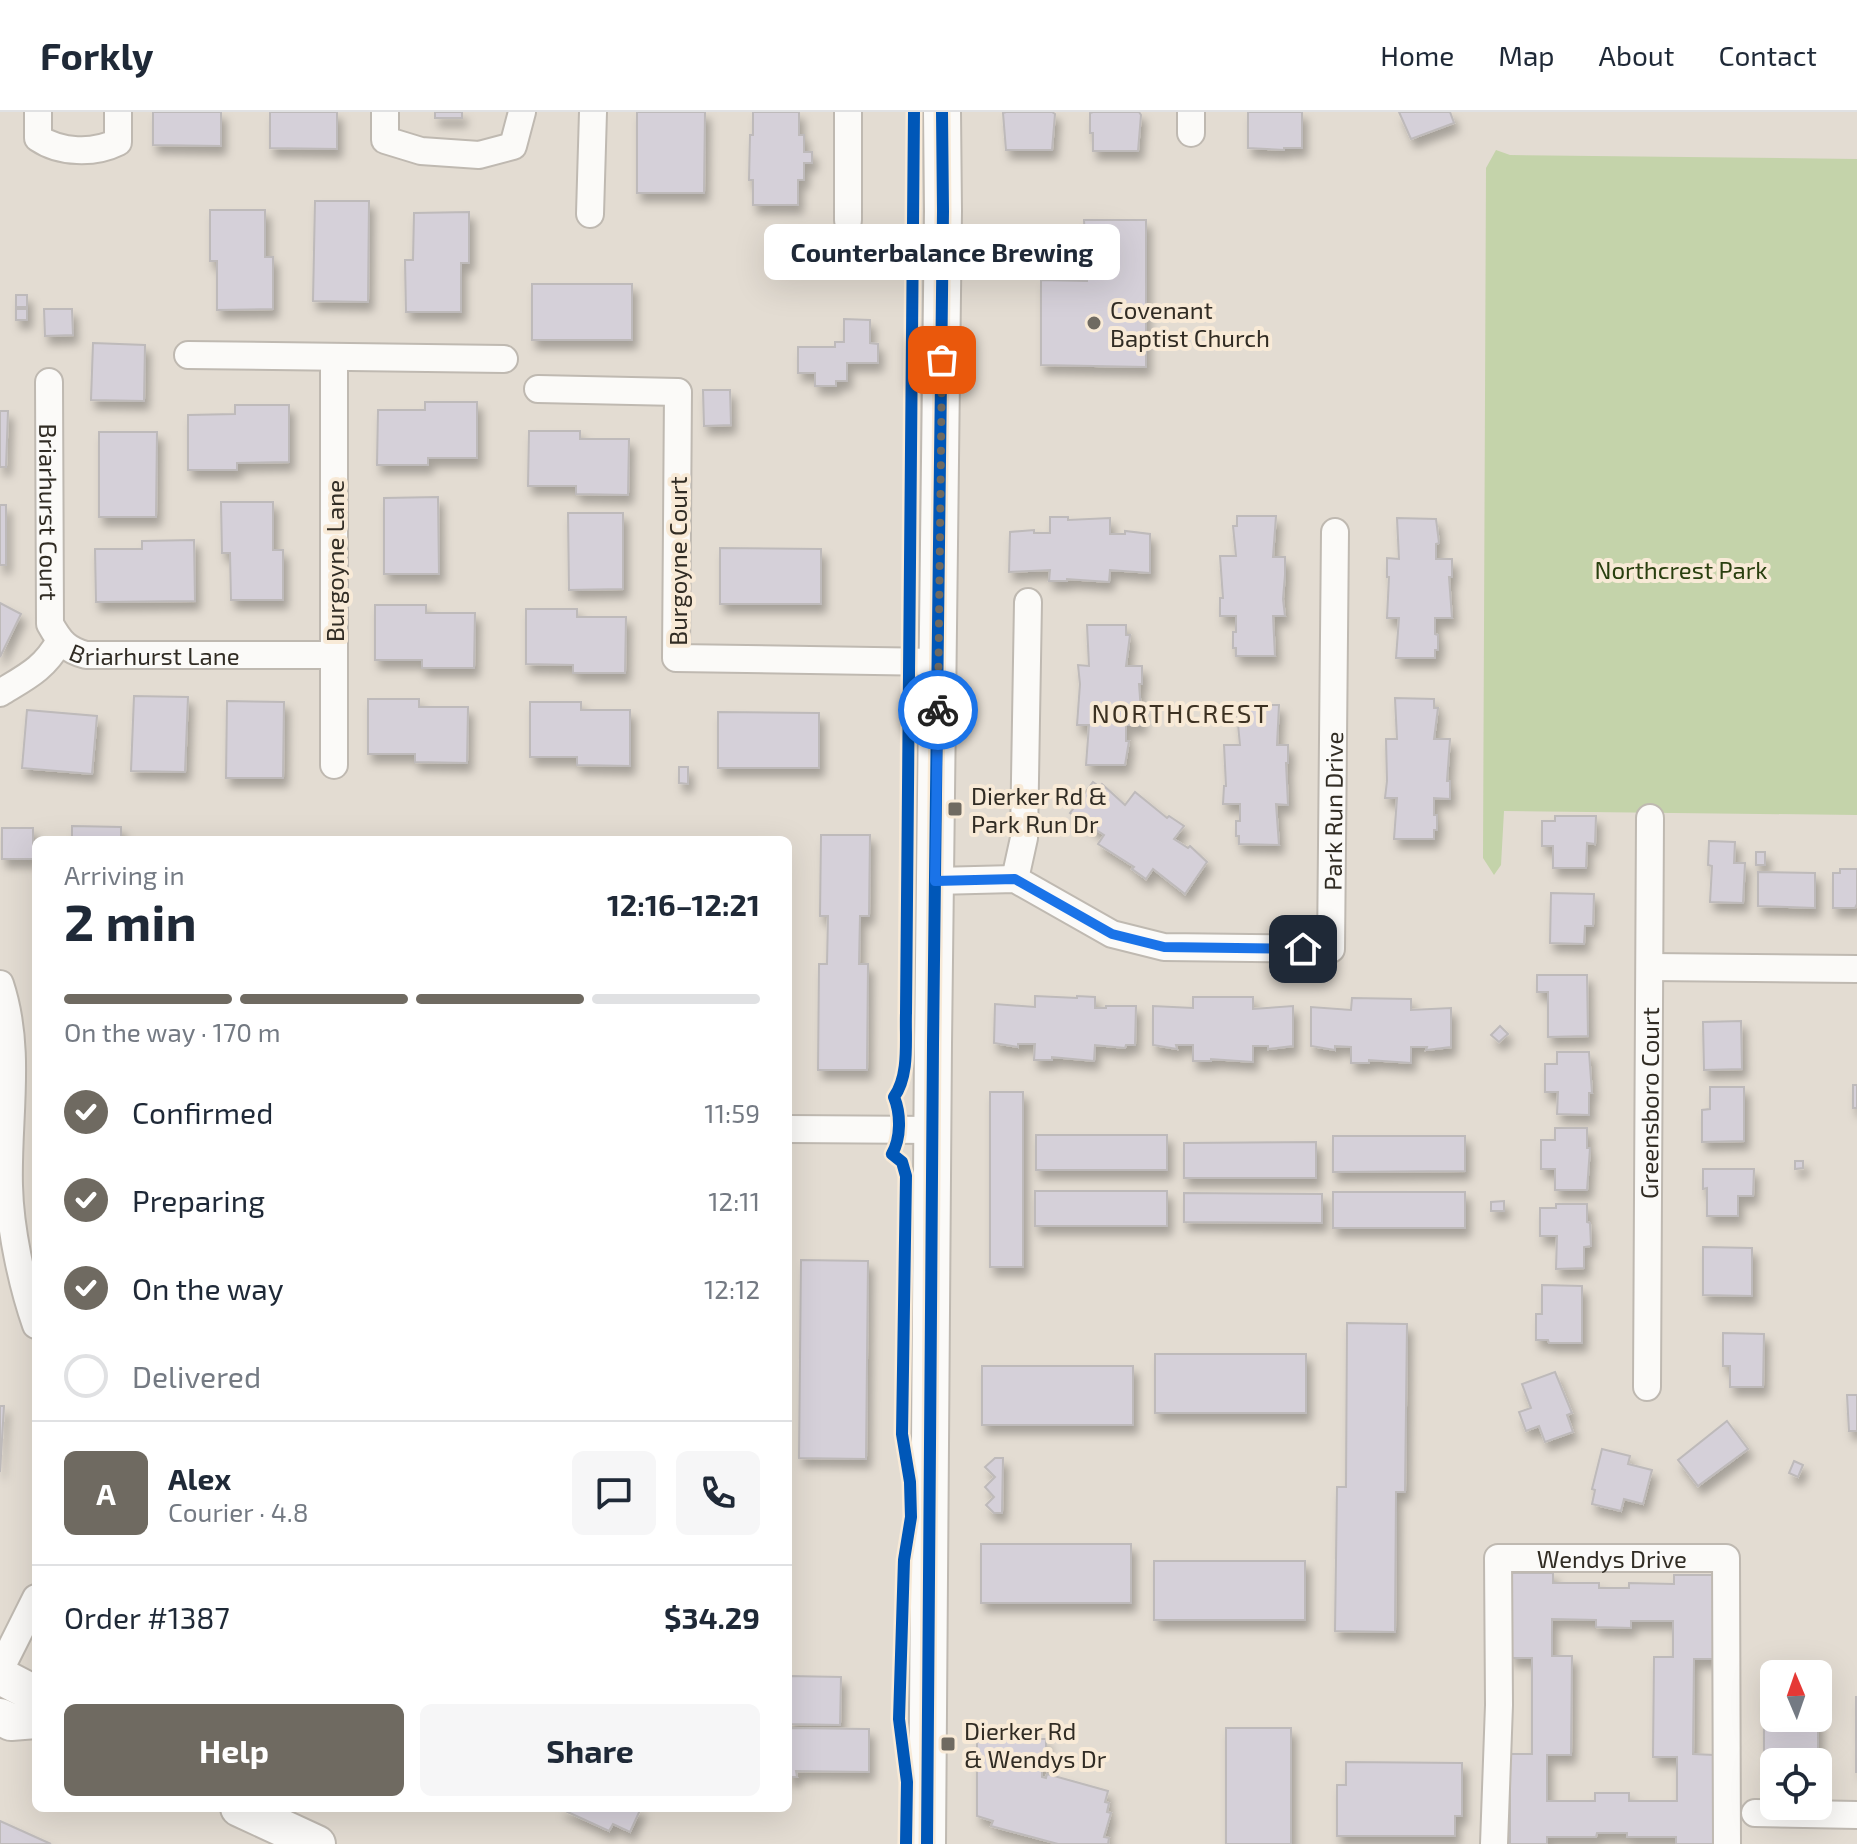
<!DOCTYPE html>
<meta charset="utf-8">
<style>
body{margin:0;font-family:"Exo 2",sans-serif;background:#f6f6f7;color:#1f2937;height:100vh;display:flex;flex-direction:column;font-size:30px;white-space:nowrap}
*{box-sizing:border-box;margin:0}
p{font-size:26px;color:#747a83}
.icon{flex:none;width:44px;height:44px;fill:none;stroke:currentColor;stroke-width:2;stroke-linecap:round;stroke-linejoin:round}
.map{position:relative;flex:1;overflow:hidden}
.side{position:absolute;left:32px;top:724px;width:760px;height:976px;display:flex;flex-direction:column;background:#fff;border-radius:12px;box-shadow:0 8px 32px #0002}
.side>*{flex:none}
.needle{width:52px;rotate:358deg}
.tools{position:absolute;left:1760px;top:1548px;display:grid;gap:16px}
.tools a{display:grid;place-items:center;width:72px;height:72px;border-radius:12px;background:#fff;box-shadow:0 8px 32px #0002;font-size:40px}
.pin{position:absolute;display:grid;place-items:center;width:68px;height:68px;color:#fff;margin:-34px;border-radius:16px;box-shadow:0 4px 12px #0006}
.courier{position:absolute;display:grid;place-items:center;width:80px;height:80px;margin:-40px;border:6px solid #1a73e8;border-radius:50%;background:#fff;color:#222;box-shadow:0 2px 10px #0007}
.bubble{position:absolute;height:56px;border-radius:12px;background:#fff;box-shadow:0 8px 32px #0002;font-size:26px;font-weight:700;line-height:56px;text-align:center}
.overview em{font-style:normal;font-weight:700}
.overview div{display:flex;flex-direction:column-reverse}
.overview{display:flex;align-items:center;justify-content:space-between;height:136px;padding:0 32px}
h1{font-size:52px;font-weight:700;line-height:60px}
.bar{display:grid;grid-template-columns:repeat(4,1fr);gap:12px 8px;align-content:center;height:96px;padding:0 32px}
.bar i{height:10px;border-radius:6px;background:#e0e1e3}
.bar .on{background:#6f6a61}
.bar p{grid-column:span 4}
.line{display:flex;align-items:center;gap:20px;padding:0 32px;border-top:2px solid #e0e1e3}
.line div{flex:1}
.round{display:grid;place-items:center;flex:none;width:84px;height:84px;border-radius:12px;background:#f6f6f7}
ol{padding:0 32px;list-style:none}
li{display:flex;align-items:center;gap:24px;height:88px}
li p{margin-inline-start:auto}
li .icon{padding:8px;border-radius:50%;background:#6f6a61;color:#fff;stroke-width:4}
li:last-child{color:#747a83}
li i{width:44px;height:44px;border:4px solid #e0e1e3;border-radius:50%}
.primary-button{display:flex;gap:16px;margin-top:auto;padding:16px 32px}
.primary-button a{flex:1;height:92px;border-radius:12px;background:#6f6a61;color:#fff;font-size:32px;font-weight:700;line-height:92px;text-align:center}
.primary-button a+a{background:#f6f6f7;color:#1f2937}
header{display:flex;align-items:center;gap:48px;box-sizing:border-box;height:112px;padding:0 40px;background:#fff;border-bottom:2px solid #e0e1e3}
header strong{font-size:38px}
nav{display:flex;gap:44px;margin-inline-start:auto;font-size:28px}
.map>svg:first-child{display:block}
</style>
<header>
<strong>Forkly</strong>
<nav><a>Home</a><a>Map</a><a>About</a><a>Contact</a></nav>
</header>
<div class="map">
<svg width="1857" height="1732" viewBox="0 0 1857 1732">
<defs>
<filter id="shadow"><feDropShadow dx="4.5" dy="8" stdDeviation="4" flood-color="#0004"/></filter>
</defs>
<rect width="100%" height="100%" fill="#e3dcd2"/>
<polygon fill="#c4d3aa" points="1496,38 1510,43 1857,47 1857,703 1504,699 1501,753 1494,763 1483,746 1486,56"/>
<g fill="#d5d0d9" stroke="#bebaba" stroke-width="2" fill-rule="evenodd" filter="url(#shadow)">
<polygon points="153,0 221,0 221,34 153,33"/>
<polygon points="270,0 337,0 337,37 270,36"/>
<rect x="435" y="0" width="27" height="6"/>
<polygon points="637,0 705,0 704,81 637,81"/>
<polygon points="753,0 799,0 799,23 804,23 804,40 812,40 812,51 804,51 804,68 798,68 798,93 753,93 753,68 749,68 750,23 753,23"/>
<polygon points="1006,0 1052,0 1055,2 1052,38 1006,38 1003,1"/>
<polygon points="1093,0 1139,0 1141,3 1138,39 1093,39 1093,21 1090,21 1090,1"/>
<polygon points="1248,0 1302,0 1302,36 1284,36 1284,38 1248,36"/>
<polygon points="1399,0 1450,0 1454,11 1411,27"/>
<polygon points="315,89 369,89 368,190 313,189"/>
<polygon points="210,98 265,98 265,145 273,145 273,197 217,198 217,149 210,149"/>
<polygon points="469,100 469,151 461,151 461,200 406,200 405,148 413,148 414,101"/>
<polygon points="1084,108 1146,108 1146,255 1041,253 1041,168 1087,169"/>
<rect x="532" y="172" width="100" height="56"/>
<rect x="16" y="183" width="11" height="12"/>
<rect x="16" y="197" width="11" height="11"/>
<polygon points="44,197 72,197 73,223 45,224"/>
<polygon points="844,207 870,208 870,231 878,232 878,251 847,251 847,269 836,269 836,274 815,274 815,261 798,261 798,235 835,235 835,230 844,230"/>
<polygon points="93,231 145,233 144,289 91,288"/>
<polygon points="703,278 730,278 731,313 704,314"/>
<polygon points="425,290 477,290 477,346 428,346 428,353 377,353 378,298 425,298"/>
<polygon points="235,293 289,293 289,350 237,351 237,358 188,358 188,303 235,302"/>
<polygon points="0,299 8,299 6,355 0,355"/>
<polygon points="529,319 580,319 580,327 629,327 628,383 576,382 576,374 528,374"/>
<polygon points="99,320 157,320 156,405 99,405"/>
<polygon points="438,385 439,462 384,462 384,386"/>
<polygon points="221,390 273,390 273,438 283,438 283,488 231,488 230,441 222,441"/>
<rect x="0" y="393" width="6" height="60"/>
<polygon points="568,401 623,401 623,477 569,478"/>
<polygon points="1237,404 1276,404 1273,445 1285,445 1285,463 1283,487 1285,504 1273,504 1275,544 1236,544 1236,536 1233,536 1233,520 1236,520 1236,504 1220,504 1220,486 1223,486 1220,444 1236,444 1233,414 1237,414"/>
<polygon points="1050,405 1068,405 1068,408 1110,406 1110,422 1125,422 1125,419 1150,422 1150,461 1110,458 1109,470 1067,467 1067,469 1049,469 1050,458 1009,460 1010,420 1034,418 1034,421 1050,421"/>
<polygon points="1397,406 1436,407 1439,431 1436,432 1436,447 1452,447 1452,465 1449,465 1452,506 1435,506 1435,522 1438,523 1438,538 1435,538 1435,546 1396,546 1399,506 1387,506 1389,465 1387,465 1387,446 1399,447"/>
<polygon points="194,428 195,489 96,490 95,437 142,437 142,429"/>
<polygon points="720,436 821,437 821,492 720,492"/>
<polygon points="0,491 21,502 0,545"/>
<polygon points="375,493 426,493 426,501 475,501 474,556 422,556 422,548 375,548"/>
<polygon points="526,497 577,497 577,505 626,505 625,561 573,561 573,553 526,552"/>
<polygon points="1087,513 1126,513 1126,523 1130,523 1126,554 1142,554 1142,572 1139,572 1142,613 1126,613 1126,629 1129,629 1125,653 1086,653 1089,613 1077,613 1080,572 1078,553 1089,554"/>
<polygon points="134,584 188,585 185,660 131,659"/>
<polygon points="1395,586 1434,587 1434,596 1438,596 1434,627 1450,627 1447,669 1450,669 1450,687 1434,686 1434,703 1437,703 1437,718 1434,718 1434,727 1394,727 1397,686 1385,686 1387,669 1386,627 1397,627"/>
<polygon points="368,587 419,587 419,595 468,595 467,651 415,650 415,642 368,642"/>
<polygon points="227,589 284,590 283,666 226,666"/>
<polygon points="530,590 581,590 581,598 630,598 630,654 577,653 577,645 530,645"/>
<polygon points="1240,593 1279,593 1277,633 1288,633 1288,651 1286,651 1288,693 1276,692 1279,733 1239,732 1239,724 1236,724 1236,709 1240,709 1240,692 1223,692 1224,674 1226,674 1224,633 1240,633 1237,602 1240,602"/>
<polygon points="27,598 97,604 92,662 22,656"/>
<polygon points="718,600 819,601 819,656 718,656"/>
<polygon points="679,655 688,655 688,672 679,671"/>
<polygon points="1093,670 1100,675 1102,672 1125,693 1135,680 1167,706 1169,704 1184,714 1174,727 1188,736 1190,734 1207,750 1185,782 1153,757 1146,767 1132,757 1134,755 1098,732 1104,723 1070,701"/>
<polygon points="1555,704 1596,704 1595,732 1587,731 1586,756 1553,756 1553,734 1542,734 1542,709 1555,709"/>
<polygon points="72,714 121,715 121,728 72,728"/>
<rect x="2" y="716" width="31" height="31"/>
<polygon points="821,723 870,723 869,804 860,804 859,852 868,852 867,958 818,958 819,852 827,852 828,804 820,804"/>
<polygon points="1709,729 1735,730 1734,751 1745,751 1743,791 1710,790 1712,754 1708,753"/>
<rect x="1756" y="740" width="9" height="13"/>
<polygon points="1840,757 1857,757 1857,792 1855,796 1833,796 1833,761 1840,761"/>
<polygon points="1758,760 1815,761 1815,796 1758,794"/>
<polygon points="1551,781 1594,782 1593,814 1585,814 1584,832 1550,831"/>
<polygon points="1537,863 1587,863 1588,924 1548,925 1548,880 1537,880"/>
<polygon points="1035,884 1077,886 1077,884 1095,885 1095,896 1106,896 1106,894 1136,894 1135,933 1126,933 1125,936 1095,933 1094,949 1052,945 1052,948 1034,948 1035,932 1018,932 1018,935 994,931 995,892 1035,895"/>
<polygon points="1193,885 1253,885 1253,897 1293,894 1293,934 1268,937 1268,934 1253,934 1253,950 1211,947 1211,949 1193,949 1193,933 1176,933 1177,937 1153,933 1153,894 1193,896"/>
<polygon points="1352,886 1411,887 1411,898 1451,896 1451,935 1426,938 1427,935 1411,935 1411,951 1369,948 1369,951 1351,951 1351,935 1335,934 1335,938 1311,934 1311,895 1351,898"/>
<polygon points="1741,909 1742,957 1704,958 1703,910"/>
<polygon points="1500,914 1508,922 1499,930 1491,923"/>
<polygon points="1557,940 1589,940 1592,981 1589,981 1589,1003 1557,1002 1558,980 1545,980 1545,952 1557,952"/>
<rect x="1853" y="973" width="4" height="23"/>
<polygon points="1710,975 1744,975 1744,1029 1702,1030 1702,998 1710,997"/>
<rect x="990" y="980" width="33" height="175"/>
<polygon points="1555,1016 1587,1016 1587,1036 1590,1036 1587,1078 1555,1078 1555,1057 1541,1057 1541,1028 1555,1028"/>
<rect x="1036" y="1023" width="131" height="35"/>
<polygon points="1333,1024 1465,1024 1465,1059 1333,1060"/>
<polygon points="1316,1030 1316,1066 1184,1066 1184,1031"/>
<polygon points="1795,1049 1803,1049 1803,1056 1795,1057"/>
<polygon points="1703,1057 1754,1057 1753,1084 1738,1084 1738,1104 1707,1104 1707,1076 1703,1077"/>
<rect x="1035" y="1079" width="132" height="35"/>
<rect x="1333" y="1080" width="132" height="36"/>
<polygon points="1184,1081 1322,1082 1322,1111 1184,1110"/>
<polygon points="1504,1089 1504,1099 1491,1099 1491,1090"/>
<polygon points="1556,1092 1587,1092 1587,1110 1590,1111 1591,1134 1584,1135 1584,1156 1556,1157 1557,1124 1540,1124 1540,1096 1556,1096"/>
<polygon points="1703,1135 1752,1136 1752,1184 1703,1183"/>
<polygon points="801,1148 868,1149 866,1347 799,1346"/>
<polygon points="1542,1173 1582,1174 1582,1231 1549,1231 1548,1228 1536,1228 1536,1202 1542,1202"/>
<polygon points="1347,1211 1407,1212 1405,1380 1396,1380 1395,1520 1335,1519 1337,1375 1346,1375"/>
<polygon points="1723,1221 1764,1222 1763,1275 1730,1275 1730,1254 1723,1254"/>
<rect x="1155" y="1242" width="151" height="59"/>
<rect x="982" y="1254" width="151" height="59"/>
<polygon points="1555,1260 1572,1301 1567,1303 1573,1320 1545,1330 1539,1314 1526,1319 1519,1300 1531,1296 1522,1272"/>
<polygon points="1847,1283 1857,1283 1857,1319 1849,1319"/>
<polygon points="0,1294 4,1294 0,1360"/>
<polygon points="1727,1309 1748,1337 1698,1374 1678,1348"/>
<polygon points="1602,1337 1630,1344 1628,1352 1652,1358 1643,1392 1624,1387 1621,1399 1592,1392 1595,1378 1592,1377"/>
<polygon points="995,1346 1003,1346 1002,1401 994,1401 986,1393 994,1385 985,1375 995,1365 985,1355"/>
<polygon points="1794,1349 1803,1353 1798,1365 1789,1361"/>
<rect x="981" y="1432" width="150" height="59"/>
<rect x="1154" y="1449" width="151" height="59"/>
<path d="M1512 1461H1553V1471H1599V1476H1629V1471L1674 1472V1463H1715V1547H1694L1693 1642 1714 1643 1713 1732H1676V1725H1627V1721H1597L1596 1725H1547V1732H1510V1642H1532V1546H1511ZM1552 1507 1596 1508V1515L1631 1516V1509H1673V1545H1654L1653 1645H1677V1689H1629V1681H1595V1689H1547V1643H1571L1572 1544H1552Z"/>
<polygon points="788,1564 841,1565 840,1613 788,1612"/>
<polygon points="1764,1584 1774,1584 1774,1606 1818,1606 1818,1584 1818,1650 1774,1650 1774,1658 1764,1658"/>
<rect x="1856" y="1585" width="1" height="75"/>
<polygon points="788,1616 869,1617 869,1660 796,1659 797,1665 788,1665"/>
<rect x="1226" y="1616" width="65" height="116"/>
<polygon points="1000,1622 1014,1623 1014,1627 1046,1627 1046,1651 1042,1651 1042,1665 1046,1666 1047,1662 1108,1679 1105,1690 1109,1691 1107,1700 1111,1701 1104,1725 1109,1726 1108,1732 1058,1732 991,1714 993,1709 977,1704 977,1630 989,1630 989,1626 1001,1626"/>
<polygon points="1346,1650 1462,1651 1462,1704 1455,1704 1455,1724 1337,1724 1337,1673 1346,1673"/>
<polygon points="559,1696 641,1696 630,1720 613,1712 609,1719"/>
<polygon points="0,1709 51,1732 0,1732"/>
</g>
<g fill="none" stroke-linecap="round" stroke-linejoin="round">
<g stroke="#bfb9b1" stroke-width="30">
<g id="street">
<path d="M38 0V26C60 41 94 42 118 30V0"/>
<polyline points="385,0 385,28 421,39 479,43 513,34 522,0"/>
<polyline points="848,0 848,108"/>
<polyline points="1191,21 1191,0"/>
<polyline points="590,102 593,0"/>
<polyline points="188,243 504,247"/>
<path id="s1" d="M49 270 50 512C60 530 67 538 86 543H334"/>
<polyline points="538,277 678,280 676,546 938,550"/>
<path d="M0 581C26 565 44 557 59 530"/>
<polyline points="334,653 334,245"/>
<polyline points="1015,767 1024,726 1028,490"/>
<path id="s2" d="M935 769 1015 767 1112 822 1164 835 1331 837 1335 420"/>
<polyline points="1651,855 1857,857"/>
<path d="M0 872C22 938 7 1007 9 1074 10 1117 22 1173 36 1213"/>
<polyline points="788,1017 934,1018"/>
<path id="s3" d="M1647 1275 1650 706"/>
<polyline points="0,1558 36,1486"/>
<polyline points="1755,1701 1857,1703"/>
<path id="s4" d="M1494 1732 1499 1593 1498 1446H1726L1727 1732"/>
</g>
</g>
<g stroke="#bfb9b1" stroke-width="40">
<g id="secondary">
<polyline points="0,1564 27,1578 36,1592"/>
<polyline points="0,1605 11,1610 36,1608"/>
<polyline points="239,1696 317,1732"/>
<polyline points="927,1732 933,932 943,99 942,0"/>
</g>
</g>
<use href="#street" stroke="#fbfaf8" stroke-width="26"/>
<use href="#secondary" stroke="#fbfaf8" stroke-width="36"/>
<g stroke="#f8ead7" stroke-width="17">
<g id="cycleway">
<path d="M906 1732 907 1670 899 1607 904 1448 911 1405 910 1370 902 1322 906 1064 902 1050 892 1042C901 1026 901 1002 894 985 910 963 905 927 906 901L914 0"/>
<polyline points="927,1732 933,932 943,99 942,0"/>
</g>
</g>
<use href="#cycleway" stroke="#0057b8" stroke-width="12"/>
</g>
<g fill="none" stroke-linecap="round" stroke-linejoin="round">
<polyline stroke="#6f6a61" stroke-width="8" stroke-dasharray="0 14.4" points="938,598 942,248"/>
<polyline stroke="#1a73e8" stroke-width="10" points="938,598 935,769 1015,767 1112,822 1164,835 1303,837"/>
</g>
<g fill="#6f6a61" stroke="#f8ead7" stroke-width="3">
<circle cx="1094" cy="211" r="8"/>
<rect x="947" y="689" width="16" height="16" rx="4"/>
<rect x="940" y="1624" width="16" height="16" rx="4"/>
</g>
<g text-anchor="middle" dominant-baseline="central" stroke-width="8" stroke-linejoin="round" paint-order="stroke">
<g font-size="24" fill="#312c24" stroke="#f8ead7" text-anchor="start">
<text x="1110" y="197">Covenant<tspan x="1110" dy="28">Baptist Church</tspan></text>
<text x="971" y="683">Dierker Rd &amp;<tspan x="971" dy="28">Park Run Dr</tspan></text>
<text x="964" y="1618">Dierker Rd<tspan x="964" dy="28">&amp; Wendys Dr</tspan></text>
</g>
<g font-size="24" fill="#312c24" stroke="#f8ead7">
<text stroke="none"><textPath href="#s1" startOffset="130">Briarhurst Court</textPath></text>
<text transform="translate(334 449) rotate(-90)">Burgoyne Lane</text>
<text transform="translate(677 449) rotate(-90)">Burgoyne Court</text>
<text stroke="none"><textPath href="#s1" startOffset="360">Briarhurst Lane</textPath></text>
<text stroke="none"><textPath href="#s2" startOffset="550">Park Run Drive</textPath></text>
<text stroke="none"><textPath href="#s3" startOffset="284">Greensboro Court</textPath></text>
<text stroke="none"><textPath href="#s4" startOffset="400">Wendys Drive</textPath></text>
</g>
<g font-size="24" fill="#293f0f" stroke="#f8ead7">
<text x="1681" y="457">Northcrest Park</text>
</g>
<g font-size="26" letter-spacing="2" fill="#3c3122" stroke="#f8ead7">
<text x="1181" y="600">NORTHCREST</text>
</g>
</g>
</svg>
<div class="tools">
<a><svg class="needle" viewBox="-14 -14 28 28"><path d="M0-13l5 13h-10z" fill="#e53935"/><path d="M0 13l5-13h-10z" fill="#747a83"/></svg></a>
<a><svg class="icon" aria-label="locate" viewBox="0 0 24 24"><circle cx="12" cy="12" r="6"/><path d="M12 2v4M12 18v4M2 12h4M18 12h4"/></svg></a>
</div>
<div class="pin" style="left:942px;top:248px;background:#ea580c"><svg class="icon" aria-label="bag" viewBox="0 0 24 24"><path d="M5 8h14l-1 12H6zM9 8a3 3 0 0 1 6 0"/></svg></div>
<div class="pin" style="left:1303px;top:837px;background:#1f2937"><svg class="icon" aria-label="home" viewBox="0 0 24 24"><path d="M3 11l9-7 9 7M6 9v11h12V9"/></svg></div>
<div class="courier" style="left:938px;top:598px"><svg class="icon" aria-label="bike" viewBox="0 0 24 24"><circle cx="6" cy="16" r="4"/><circle cx="18" cy="16" r="4"/><path d="M6 16l4-8h5l3 8M10 8l3 8H6M13 5h3"/></svg></div>
<div class="bubble" style="left:764px;top:112px;width:356px">Counterbalance Brewing</div>
<section class="side">
<div class="overview"><div><h1>2 min</h1><p>Arriving in</p></div><em>12:16–12:21</em></div>
<div class="bar"><i class="on"></i><i class="on"></i><i class="on"></i><i></i><p>On the way · 170 m</p></div>
<ol>
<li><svg class="icon" aria-label="check" viewBox="0 0 24 24"><path d="M5 12l5 5 9-10"/></svg>Confirmed<p>11:59</p></li>
<li><svg class="icon" aria-label="check" viewBox="0 0 24 24"><path d="M5 12l5 5 9-10"/></svg>Preparing<p>12:11</p></li>
<li><svg class="icon" aria-label="check" viewBox="0 0 24 24"><path d="M5 12l5 5 9-10"/></svg>On the way<p>12:12</p></li>
<li><i></i>Delivered</li>
</ol>
<div class="line" style="height:144px"><b class="round" style="background:#6f6a61;color:#fff">A</b><div><b>Alex</b><p>Courier · 4.8</p></div><a class="round"><svg class="icon" aria-label="chat" viewBox="0 0 24 24"><path d="M4 5h16v11H9l-5 4z"/></svg></a><a class="round"><svg class="icon" aria-label="phone" viewBox="0 0 24 24"><path d="M5 4h4l2 5-3 2q2 4 5 5l2-3 5 2v4C11 20 4 13 5 4z"/></svg></a></div>
<div class="line" style="height:104px"><div>Order #1387</div><b>$34.29</b></div>
<div class="primary-button"><a>Help</a><a>Share</a></div>
</section>
</div>
